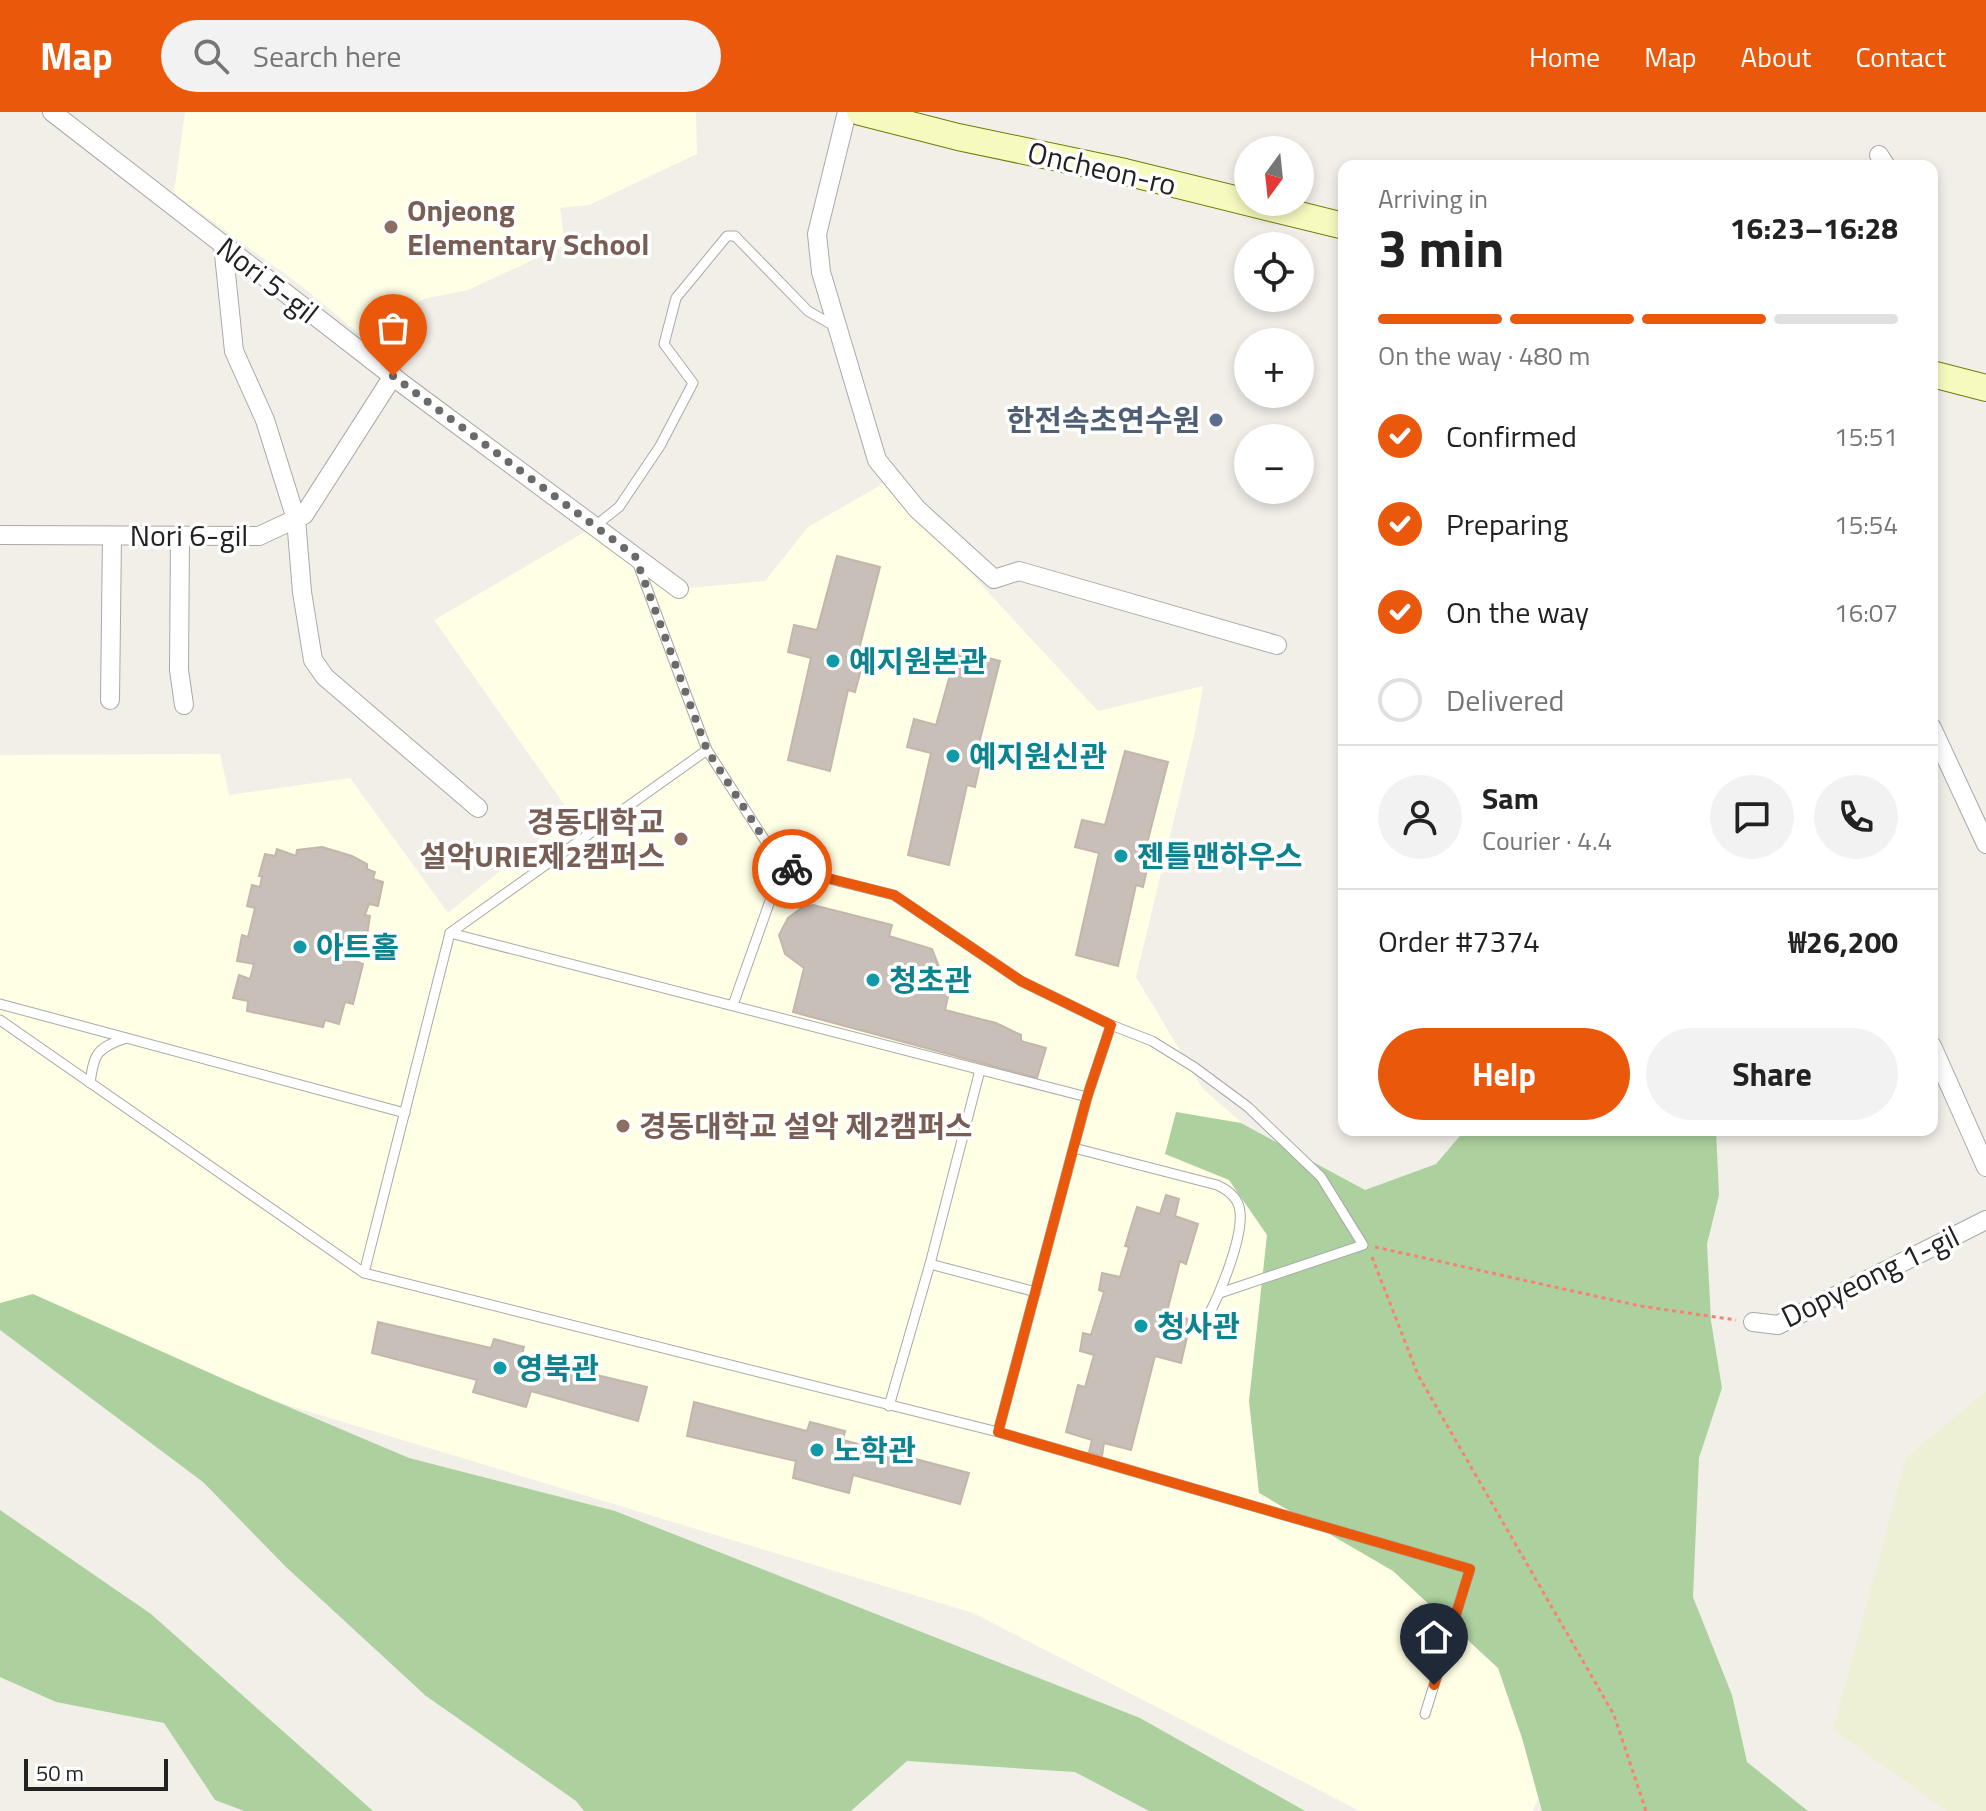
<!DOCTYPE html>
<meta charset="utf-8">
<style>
body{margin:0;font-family:"Titillium Web","Noto Sans KR",sans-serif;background:#f2f2f2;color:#222;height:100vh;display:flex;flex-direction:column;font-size:30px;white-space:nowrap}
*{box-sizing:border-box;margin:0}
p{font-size:26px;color:#767676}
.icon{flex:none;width:44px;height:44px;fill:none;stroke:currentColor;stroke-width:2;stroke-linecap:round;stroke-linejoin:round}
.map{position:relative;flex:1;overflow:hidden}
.panel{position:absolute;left:1338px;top:48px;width:600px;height:976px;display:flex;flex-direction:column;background:#fff;border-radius:16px;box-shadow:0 4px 12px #0003}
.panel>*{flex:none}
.needle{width:52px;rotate:195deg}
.buttons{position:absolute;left:1234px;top:24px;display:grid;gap:16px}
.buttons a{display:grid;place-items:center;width:80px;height:80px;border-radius:50%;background:#fff;box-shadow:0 4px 12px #0003;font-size:40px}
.scale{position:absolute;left:24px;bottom:20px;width:144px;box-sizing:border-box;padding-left:8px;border:4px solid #222;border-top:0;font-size:22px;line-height:28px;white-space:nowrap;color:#222;-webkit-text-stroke:6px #fff;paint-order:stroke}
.pin{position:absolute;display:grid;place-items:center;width:68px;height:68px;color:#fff;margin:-82px -34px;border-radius:50% 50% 50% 0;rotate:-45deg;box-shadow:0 0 8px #0007}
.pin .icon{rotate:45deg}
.courier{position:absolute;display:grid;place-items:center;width:80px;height:80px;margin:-40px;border:6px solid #ea580c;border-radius:50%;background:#fff;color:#222;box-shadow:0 2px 10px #0007}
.overview em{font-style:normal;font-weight:700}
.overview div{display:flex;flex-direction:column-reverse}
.overview{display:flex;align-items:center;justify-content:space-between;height:136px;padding:0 40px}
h1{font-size:52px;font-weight:700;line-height:60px}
.bar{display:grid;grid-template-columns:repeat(4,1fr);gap:12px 8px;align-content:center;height:96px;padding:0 40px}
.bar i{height:10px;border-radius:6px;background:#e0e0e0}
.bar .on{background:#ea580c}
.bar p{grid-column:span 4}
.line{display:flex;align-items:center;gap:20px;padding:0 40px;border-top:2px solid #e0e0e0}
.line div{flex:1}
.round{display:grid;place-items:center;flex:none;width:84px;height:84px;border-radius:42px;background:#f2f2f2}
ol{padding:0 40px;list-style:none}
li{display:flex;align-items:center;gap:24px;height:88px}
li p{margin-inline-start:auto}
li .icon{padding:8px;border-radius:50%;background:#ea580c;color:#fff;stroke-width:4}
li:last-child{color:#767676}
li i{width:44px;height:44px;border:4px solid #e0e0e0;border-radius:50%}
.action{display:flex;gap:16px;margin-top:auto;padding:16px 40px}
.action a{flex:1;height:92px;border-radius:48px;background:#ea580c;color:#fff;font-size:32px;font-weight:700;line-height:92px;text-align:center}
.action a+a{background:#f2f2f2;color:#222}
header{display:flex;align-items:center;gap:48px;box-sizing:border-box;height:112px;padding:0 40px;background:#ea580c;color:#fff}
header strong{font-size:38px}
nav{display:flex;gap:44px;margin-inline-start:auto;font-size:28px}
.search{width:560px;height:72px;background:#f2f2f2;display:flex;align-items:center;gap:20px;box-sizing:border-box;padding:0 28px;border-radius:44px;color:#767676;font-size:30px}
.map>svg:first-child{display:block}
</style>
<header>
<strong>Map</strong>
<div class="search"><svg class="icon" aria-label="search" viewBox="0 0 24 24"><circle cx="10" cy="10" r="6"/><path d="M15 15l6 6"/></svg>Search here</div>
<nav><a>Home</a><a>Map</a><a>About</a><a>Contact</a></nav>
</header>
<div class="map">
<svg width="1986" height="1699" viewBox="0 0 1986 1699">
<rect width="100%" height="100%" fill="#f2efe9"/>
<g fill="#ffffe5">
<polygon points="185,0 696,0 697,42 589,93 560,96 565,133 468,178 423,187 404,202 398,242 358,221 304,176 174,81"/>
<polygon points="886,370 1098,599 1203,574 1195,620 1136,865 1203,977 1288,1051 1549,1659 1533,1699 1360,1699 973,1501 0,1206 0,643 220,642 229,683 350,666 448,801 571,702 434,508 595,414 679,477 765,469 808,415"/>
</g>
<polygon fill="#eef0d5" points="1986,1279 1986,1699 1947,1699 1833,1618 1906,1346"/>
<g fill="#add19e">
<polygon points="1176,1000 1241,1011 1365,1078 1436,1052 1465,1018 1716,1018 1719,1083 1707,1132 1711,1209 1722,1276 1699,1346 1693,1485 1732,1583 1747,1650 1808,1699 1542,1699 1522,1626 1498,1556 1393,1459 1259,1381 1249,1289 1267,1123 1229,1068 1165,1042"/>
<polygon points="33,1182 237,1273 409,1346 615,1399 1140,1606 1305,1699 1149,1699 1075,1660 907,1649 851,1699 584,1699 576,1689 426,1584 286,1455 203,1370 0,1218 0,1191"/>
<polygon points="0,1398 151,1502 373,1699 244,1699 215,1688 164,1611 56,1590 0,1565"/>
</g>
<g fill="#c7bfb8" stroke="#c4b6ab" stroke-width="2">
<polygon points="837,444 880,455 855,553 862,554 855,580 848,578 830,659 788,648 811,546 788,540 794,513 817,518"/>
<polygon points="957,538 1000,549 975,647 981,648 975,675 967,673 949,753 908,743 931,641 907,635 914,607 936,613"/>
<polygon points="1125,639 1168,650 1143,747 1149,749 1143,775 1136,773 1118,854 1076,843 1099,741 1075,735 1082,708 1105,713"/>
<polygon points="322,735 352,744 367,752 367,757 375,760 373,767 383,770 378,794 369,792 365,803 370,804 367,823 362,822 355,849 363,852 353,892 345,890 339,912 325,908 323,915 247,899 248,889 233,886 239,863 250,867 254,852 237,849 242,823 248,825 255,796 247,794 252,773 260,775 262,764 259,764 265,742 275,744 277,737 296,744 297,738"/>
<polygon points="813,793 892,813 889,824 932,837 949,880 945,898 996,911 1021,923 1021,929 1046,936 1037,966 793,900 804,856 785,842 779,823 788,806 803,795"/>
<polygon points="1166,1083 1179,1087 1175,1104 1198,1112 1186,1152 1180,1149 1167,1200 1191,1208 1181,1251 1155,1244 1131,1338 1104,1331 1102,1344 1089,1340 1092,1328 1066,1320 1078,1273 1085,1275 1094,1243 1080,1239 1083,1221 1091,1223 1104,1180 1099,1178 1102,1161 1120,1165 1129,1135 1125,1134 1137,1095 1160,1102"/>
<polygon points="378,1210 491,1236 494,1227 524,1235 521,1245 647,1275 638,1309 531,1279 526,1295 473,1280 477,1268 372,1241"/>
<polygon points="694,1290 807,1319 810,1310 845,1319 843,1328 969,1361 960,1392 853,1363 849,1381 793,1366 796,1349 687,1324"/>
</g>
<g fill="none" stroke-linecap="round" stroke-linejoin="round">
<g stroke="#a9a9a9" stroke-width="11">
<g id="lane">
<polyline points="595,414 619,395 660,334 693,271 664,232 676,186 727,124 735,124 808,199 836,215"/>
<polyline points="638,452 707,638 782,755 733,893"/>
<polyline points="782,755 894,783 1021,869 1111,913 1087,985"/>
<polyline points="450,821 707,638"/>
<polyline points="0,892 405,1001"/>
<polyline points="0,908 364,1161"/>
<polyline points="1111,913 1152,929 1194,955 1248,995 1321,1065 1363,1133 1220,1181"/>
<path d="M90 971C94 941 97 936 126 926"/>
<path d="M1074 1036 1217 1073C1228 1078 1239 1086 1240 1100 1243 1127 1219 1184 1206 1208"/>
<polyline points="930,1152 1036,1180"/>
<polyline points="889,1294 930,1152 980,958"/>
<polyline points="998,1320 1087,985 450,821 364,1161 998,1320 1470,1457 1425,1602"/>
</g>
</g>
<g stroke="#a9a9a9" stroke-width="20">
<g id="street">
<polyline points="52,0 404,273 679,477"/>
<polyline points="847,0 817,122 821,160 877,348 917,397 994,467 1019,459 1277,533"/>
<polyline points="1879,43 1886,54"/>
<polyline points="223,133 234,239 265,308 296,407 302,480 313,548 325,565 478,696"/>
<polyline points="0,423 259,424 304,403 393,264"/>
<polyline points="180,424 179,558 184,593"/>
<polyline points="110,588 112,424"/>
<polyline points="1932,616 1986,732"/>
<polyline points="1932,934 1986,1055"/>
<polyline points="1753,1210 1778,1213 1986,1108"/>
</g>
</g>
<g stroke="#707d05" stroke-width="28">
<g id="secondary">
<polyline points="860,0 958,25 1125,60 1344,114"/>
<polyline points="1932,262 1986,276"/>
</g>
</g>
<g stroke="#fa8072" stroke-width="3" stroke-dasharray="4 4" stroke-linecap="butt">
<polyline points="1375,1135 1640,1194 1736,1208"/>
<polyline points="1372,1145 1418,1263 1614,1603 1646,1699"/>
</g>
<use href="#lane" stroke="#fff" stroke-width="9"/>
<use href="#street" stroke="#fff" stroke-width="18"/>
<use href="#secondary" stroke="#f7fabf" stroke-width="26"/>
</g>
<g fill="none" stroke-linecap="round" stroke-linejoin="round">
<polyline stroke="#6b6a68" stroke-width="8" stroke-dasharray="0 14.4" points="393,264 635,444 707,638 782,755 792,757"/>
<polyline stroke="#ea580c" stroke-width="10" points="792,757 894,783 1021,869 1111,913 1087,985 998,1320 1470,1457 1434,1573"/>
</g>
<g fill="#8d6e63" stroke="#fff" stroke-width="3">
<circle cx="391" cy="115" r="8"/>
<circle cx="681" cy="727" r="8"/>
<circle cx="623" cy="1014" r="8"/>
</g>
<circle fill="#5c6f8a" stroke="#fff" stroke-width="3" cx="1216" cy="308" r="8"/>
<g fill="#0f9aa8" stroke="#fff" stroke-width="3">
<circle cx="833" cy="549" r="8"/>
<circle cx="953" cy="644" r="8"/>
<circle cx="1121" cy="744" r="8"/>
<circle cx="300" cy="835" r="8"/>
<circle cx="873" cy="868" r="8"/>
<circle cx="1141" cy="1214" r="8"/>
<circle cx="500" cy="1256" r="8"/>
<circle cx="817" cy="1338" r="8"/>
</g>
<g text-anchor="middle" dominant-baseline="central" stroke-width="7" stroke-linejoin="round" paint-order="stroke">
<g font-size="30" fill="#222" stroke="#fff">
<text transform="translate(1102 56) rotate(13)">Oncheon-ro</text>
<text transform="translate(268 168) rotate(38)">Nori 5-gil</text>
<text x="189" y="423">Nori 6-gil</text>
<text transform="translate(1870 1164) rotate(-26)">Dopyeong 1-gil</text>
</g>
<g font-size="30" font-weight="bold" fill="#785e54" stroke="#fff" text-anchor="start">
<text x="407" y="98">Onjeong<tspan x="407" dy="34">Elementary School</tspan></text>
<text x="665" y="710" text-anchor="end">경동대학교<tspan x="665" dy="34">설악URIE제2캠퍼스</tspan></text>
<text x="639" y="1014">경동대학교 설악 제2캠퍼스</text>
</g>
<g font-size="30" font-weight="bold" fill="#4e5e75" stroke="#fff" text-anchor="end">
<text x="1200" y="308">한전속초연수원</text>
</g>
<g font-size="30" font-weight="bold" fill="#0d838f" stroke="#fff" text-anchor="start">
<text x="849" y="549">예지원본관</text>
<text x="969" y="644">예지원신관</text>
<text x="1137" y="744">젠틀맨하우스</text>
<text x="316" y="835">아트홀</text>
<text x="889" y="868">청초관</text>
<text x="1157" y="1214">청사관</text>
<text x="516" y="1256">영북관</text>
<text x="833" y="1338">노학관</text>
</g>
</g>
</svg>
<div class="buttons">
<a><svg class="needle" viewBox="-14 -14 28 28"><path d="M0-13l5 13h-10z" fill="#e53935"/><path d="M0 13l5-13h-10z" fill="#767676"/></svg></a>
<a><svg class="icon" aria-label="locate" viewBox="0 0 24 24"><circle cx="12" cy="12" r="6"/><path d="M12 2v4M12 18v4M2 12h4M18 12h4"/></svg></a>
<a>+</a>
<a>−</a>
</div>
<div class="scale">50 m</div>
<div class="pin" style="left:393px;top:264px;background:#ea580c"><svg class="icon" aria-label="bag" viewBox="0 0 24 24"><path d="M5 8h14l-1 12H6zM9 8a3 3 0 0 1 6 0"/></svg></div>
<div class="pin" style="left:1434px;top:1573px;background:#1f2937"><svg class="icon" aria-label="home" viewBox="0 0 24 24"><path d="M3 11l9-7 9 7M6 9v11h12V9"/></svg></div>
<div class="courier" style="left:792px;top:757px"><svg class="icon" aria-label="bike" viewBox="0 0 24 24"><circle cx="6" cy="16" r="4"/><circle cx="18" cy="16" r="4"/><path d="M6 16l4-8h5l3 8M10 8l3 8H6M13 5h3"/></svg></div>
<section class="panel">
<div class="overview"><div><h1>3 min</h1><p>Arriving in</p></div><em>16:23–16:28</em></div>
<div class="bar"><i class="on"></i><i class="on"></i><i class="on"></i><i></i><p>On the way · 480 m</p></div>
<ol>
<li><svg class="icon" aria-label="check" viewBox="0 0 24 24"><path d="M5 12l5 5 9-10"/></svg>Confirmed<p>15:51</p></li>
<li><svg class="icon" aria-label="check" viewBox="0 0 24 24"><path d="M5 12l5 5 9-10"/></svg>Preparing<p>15:54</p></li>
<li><svg class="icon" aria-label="check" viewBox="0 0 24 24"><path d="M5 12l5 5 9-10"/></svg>On the way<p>16:07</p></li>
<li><i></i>Delivered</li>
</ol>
<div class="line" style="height:144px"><a class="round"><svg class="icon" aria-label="person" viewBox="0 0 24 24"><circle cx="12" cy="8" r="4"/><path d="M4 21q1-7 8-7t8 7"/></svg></a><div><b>Sam</b><p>Courier · 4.4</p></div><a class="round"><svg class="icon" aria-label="chat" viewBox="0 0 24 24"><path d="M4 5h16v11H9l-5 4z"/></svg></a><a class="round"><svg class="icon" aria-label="phone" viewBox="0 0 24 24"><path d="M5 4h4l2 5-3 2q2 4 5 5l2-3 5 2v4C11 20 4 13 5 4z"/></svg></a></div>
<div class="line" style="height:104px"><div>Order #7374</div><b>₩26,200</b></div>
<div class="action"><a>Help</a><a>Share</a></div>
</section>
</div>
